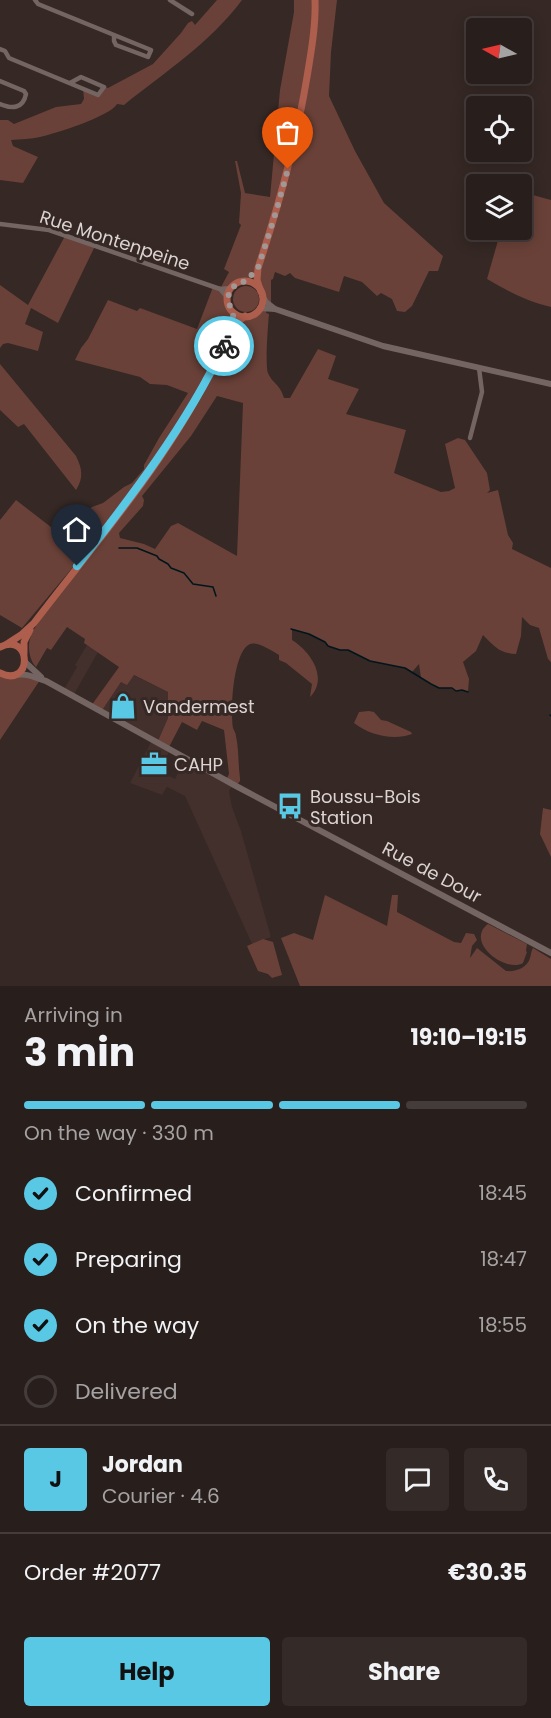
<!DOCTYPE html>
<meta charset="utf-8">
<style>
body{margin:0;font-family:Poppins,sans-serif;background:#342b29;color:#f1f3f6;height:100vh;display:flex;flex-direction:column;font-size:22px;white-space:nowrap}
*{box-sizing:border-box;margin:0}
p{font-size:20px;color:#a5a2a3}
.icon{flex:none;width:33px;height:33px;fill:none;stroke:currentColor;stroke-width:2;stroke-linecap:round;stroke-linejoin:round}
.map{position:relative;height:986px;overflow:hidden}
.drawer{display:flex;flex-direction:column;background:#281e1c;flex:1}
.drawer>*{flex:none}
.needle{width:39px;rotate:278deg}
.controls{position:absolute;left:466px;top:18px;display:grid;gap:12px}
.controls a{display:grid;place-items:center;width:66px;height:66px;border-radius:6px;background:#281e1c;box-shadow:0 3px 15px #0003,0 0 0 2px #443c3b;font-size:30px}
.pin{position:absolute;display:grid;place-items:center;width:51px;height:51px;color:#fff;margin:-62px -26px;border-radius:50% 50% 50% 0;rotate:-45deg;box-shadow:0 0 6px #0007}
.pin .icon{rotate:45deg}
.courier{position:absolute;display:grid;place-items:center;width:60px;height:60px;margin:-30px;border:4px solid #59c8e5;border-radius:50%;background:#fff;color:#222;box-shadow:0 2px 8px #0007}
.head em{font-style:normal;font-weight:700}
.head div{display:flex;flex-direction:column-reverse}
.head{display:flex;align-items:center;justify-content:space-between;height:102px;padding:0 24px}
h1{font-size:39px;font-weight:700;line-height:45px}
.bar{display:grid;grid-template-columns:repeat(4,1fr);gap:9px 6px;align-content:center;height:72px;padding:0 24px}
.bar i{height:8px;border-radius:4px;background:#443c3b}
.bar .active{background:#59c8e5}
.bar p{grid-column:span 4}
.line{display:flex;align-items:center;gap:15px;padding:0 24px;border-top:2px solid #443c3b}
.line div{flex:1}
.round{display:grid;place-items:center;flex:none;width:63px;height:63px;border-radius:6px;background:#342b29}
ol{padding:0 24px;list-style:none}
li{display:flex;align-items:center;gap:18px;height:66px}
li p{margin-inline-start:auto}
li .icon{padding:6px;border-radius:50%;background:#59c8e5;color:#111;stroke-width:4}
li:last-child{color:#a5a2a3}
li i{width:33px;height:33px;border:3px solid #443c3b;border-radius:50%}
.action{display:flex;gap:12px;margin-top:auto;padding:12px 24px}
.action a{flex:1;height:69px;border-radius:6px;background:#59c8e5;color:#111;font-size:24px;font-weight:700;line-height:69px;text-align:center}
.action a+a{background:#342b29;color:#f1f3f6}
.map>svg:first-child{display:block}
</style>
<div class="map">
<svg width="551" height="986" viewBox="0 0 551 986">
<rect width="100%" height="100%" fill="#352825"/>
<g fill="#432f2b">
<polygon points="87,645 98,652 73,696 63,691 77,667 75,665"/>
<polygon points="133,675 168,692 168,718 157,743 170,750 160,771 175,779 185,758 234,784 229,791 232,807 241,831 271,937 252,944 185,796 167,787 162,795 130,783 152,740 101,712 121,682"/>
</g>
<g fill="#694138" fill-rule="evenodd">
<path d="M217 0H242C210 43 165 72 124 105L117 104C111 116 54 134 40 137 31 139 21 139 11 140L13 146 38 157 23 183 0 180V120H8L14 124 56 107 81 104 84 99 83 88 98 95 104 87 108 88 153 64 181 33 188 23 192 21 195 25Z"/>
<path d="M294 0H337L331 52 329 96 355 151 384 203 443 256 438 271H429L412 306 405 312 397 311 392 299 381 293 377 296 362 282 344 276 339 292 295 278 290 273 285 276 275 272 273 279 271 280V306L266 302 257 269C254 273 251 278 247 280 238 285 228 284 228 299 227 309 235 312 233 327L245 316 254 314 260 308H267L266 313 269 314C268 325 265 365 268 373 272 383 280 384 284 398H290L318 349 336 356 328 379 359 389 346 414 406 430 394 473 441 492 449 491 455 488 445 444 458 438 465 440 487 473 490 490 487 493 498 490 508 535 513 543 512 549 551 568V662L548 659 539 628 530 625 522 617 521 636 516 654C499 653 495 647 483 635L476 651 463 662 469 679 468 692 462 690 456 691C450 687 448 688 441 688 433 687 427 682 421 678L419 664 412 672 405 668 370 661 348 650H340L328 646 325 642 309 634 292 629V640C310 651 329 678 310 697L312 684 286 663 279 660V655C272 651 258 641 250 644 233 651 230 711 233 728 234 731 236 733 236 736 239 750 238 764 240 778V781L236 786 226 780 229 774 224 730 202 721 197 730 182 722 168 749 157 743 168 718V692L134 675 127 685 121 682 101 712 91 706 119 667 84 643 85 639 67 627 51 650 47 648 36 667C29 660 27 645 31 636L30 635 77 566 73 567 22 628 0 615V520L16 500 69 541 72 545 85 514 92 507 103 503 124 487 132 483 144 469V465L159 438 188 393 167 385 150 384 140 377 75 360 81 348 88 339 108 300 137 311 140 308 197 329 213 287 220 289 229 272 224 269 241 225 239 223 241 193 235 161H237L245 193 270 197 280 90 294 12ZM217 396 243 403 237 556 178 523 171 526 155 549 144 544 120 538 119 533 143 506 144 500 142 496 191 436Z"/>
<path d="M522 192 551 200V307C528 302 507 291 487 279L501 230H522Z"/>
<polygon points="65,236 95,246 58,323 31,308 25,324 43,332 38,351 8,343 3,344 0,348 0,285 28,305"/>
<circle cx="246" cy="299" r="13"/>
<path d="M0 364 76 456C82 468 84 478 76 490L24 424 18 427 0 410Z"/>
<polygon points="0,673 23,674 40,680 0,740"/>
<path d="M369 711 374 712 381 720 387 721 411 732 412 734C394 741 369 735 354 723L359 712Z"/>
<polygon points="543,808 551,810 551,857 540,834"/>
<path d="M325 895 387 926 392 895H398L397 912 454 942 461 943 466 933 474 934 477 940 472 946 470 958 477 948 506 971C516 972 527 968 530 958 531 955 531 951 533 948L551 959V986H300L281 938 294 933 313 940Z"/>
<path d="M488 924 527 944 526 951 527 952 523 963C508 972 474 949 482 931 482 930 487 924 488 924Z"/>
<polygon points="263,939 273,942 282,975 272,978 268,974 258,971 247,946"/>
</g>
<g fill="none" stroke-linecap="round" stroke-linejoin="round">
<g stroke="#00151c" stroke-width="1.5">
<polyline points="119,548 137,548 157,556 159,559 168,564 171,568 184,573 193,584 213,587 216,596"/>
<polyline points="291,629 309,634 325,642 328,646 340,650 348,650 370,661 405,668 431,684 439,688 452,688 456,691 462,690 468,692"/>
<polyline points="550,715 551,716"/>
</g>
<g stroke="#746562" stroke-width="4.5">
<polyline points="35,0 38,4 151,50 148,57 116,45 114,41 114,36"/>
<polyline points="170,0 192,14"/>
<polyline points="0,49 5,51 9,58 98,95 104,87 81,77 70,83"/>
<path d="M0 81 24 91 26 94C23 109 12 109 0 104"/>
<polyline points="0,224 49,230 220,289 231,288"/>
<polyline points="220,289 227,297"/>
<polyline points="470,438 482,392 479,368"/>
</g>
<g stroke="#746562" stroke-width="6">
<polyline points="262,296 266,302 275,309"/>
<polyline points="260,308 275,309 383,346 551,384"/>
<polyline points="25,662 41,677"/>
<path d="M16 675C28 673 35 678 46 681L236 786 551 953"/>
</g>
<g stroke="#ad5e4d" stroke-width="7">
<circle cx="245" cy="299" r="18"/>
<path d="M261 292 257 280 258 268C279 205 296 144 307 77 311 53 316 25 315 0"/>
<path d="M7 644 21 635 34 623C92 547 156 474 201 390 212 370 228 328 245 316"/>
<path d="M0 647C32 631 33 689 0 673"/>
<polyline points="24,653 24,642 30,630"/>
</g>
</g>
<g fill="none" stroke-linecap="round" stroke-linejoin="round">
<polyline stroke="#a29795" stroke-width="6" stroke-dasharray="0 10.8" points="224,346 232,328 234,320 232,310 228,302 229,292 236,284 246,281 258,268 276,212 288,169"/>
<path stroke="#59c8e5" stroke-width="8" d="M77 566C132 496 185 427 224 346"/>
</g>
<defs>
<g id="shop-bare" transform="scale(2.07)"><path d="M-5-2.5h2.3a2.7 3.5 0 0 1 5.4 0H5L5.5 6h-11ZM-1.5-2.5h3a1.5 2.3 0 0 0-3 0Z" fill="#59c8e5" stroke="#352825" stroke-width="2.5" paint-order="stroke"/></g>
<g id="office-bare" transform="scale(2.07)"><path d="M-6-3h4V-5.5h4V-3h4V5H-6ZM-1-4.5V-3h2v-1.5ZM-6 0V1H6V0Z" fill="#59c8e5" stroke="#352825" stroke-width="2.5" paint-order="stroke"/></g>
<g id="bus-bare" transform="scale(2.07)"><path d="M-5-6H5V4H4V6H2V4H-2V6H-4V4H-5ZM-3.5-4V0h7V-4ZM-3.5 1.2v1.5H-2V1.2ZM2 1.2v1.5H3.5V1.2Z" fill="#59c8e5" stroke="#352825" stroke-width="2.5" paint-order="stroke"/></g>
</defs>
<g fill-rule="evenodd">
<use href="#shop-bare" x="123" y="706"/>
<use href="#office-bare" x="154" y="764"/>
<use href="#bus-bare" x="290" y="806"/>
</g>
<g text-anchor="middle" dominant-baseline="central" stroke-width="6" stroke-linejoin="round" paint-order="stroke">
<g font-size="18" fill="#dcd3d1" stroke="#352825">
<text transform="translate(115 240) rotate(18)">Rue Montenpeine</text>
<text transform="translate(432 872) rotate(28)">Rue de Dour</text>
</g>
<g font-size="18" fill="#dcd3d1" stroke="#352825" text-anchor="start">
<text x="143" y="706">Vandermest</text>
<text x="174" y="764">CAHP</text>
<text x="310" y="796">Boussu-Bois<tspan x="310" dy="21">Station</tspan></text>
</g>
</g>
</svg>
<div class="controls">
<a><svg class="needle" viewBox="-14 -14 28 28"><path d="M0-13l5 13h-10z" fill="#e53935"/><path d="M0 13l5-13h-10z" fill="#a5a2a3"/></svg></a>
<a><svg class="icon" aria-label="locate" viewBox="0 0 24 24"><circle cx="12" cy="12" r="6"/><path d="M12 2v4M12 18v4M2 12h4M18 12h4"/></svg></a>
<a><svg class="icon" aria-label="layers" viewBox="0 0 24 24"><path d="M12 4l9 5-9 5-9-5zM3 14l9 5 9-5"/></svg></a>
</div>
<div class="pin" style="left:288px;top:169px;background:#ea580c"><svg class="icon" aria-label="bag" viewBox="0 0 24 24"><path d="M5 8h14l-1 12H6zM9 8a3 3 0 0 1 6 0"/></svg></div>
<div class="pin" style="left:77px;top:566px;background:#1f2937"><svg class="icon" aria-label="home" viewBox="0 0 24 24"><path d="M3 11l9-7 9 7M6 9v11h12V9"/></svg></div>
<div class="courier" style="left:224px;top:346px"><svg class="icon" aria-label="bike" viewBox="0 0 24 24"><circle cx="6" cy="16" r="4"/><circle cx="18" cy="16" r="4"/><path d="M6 16l4-8h5l3 8M10 8l3 8H6M13 5h3"/></svg></div>
</div>
<section class="drawer">
<div class="head"><div><h1>3 min</h1><p>Arriving in</p></div><em>19:10–19:15</em></div>
<div class="bar"><i class="active"></i><i class="active"></i><i class="active"></i><i></i><p>On the way · 330 m</p></div>
<ol>
<li><svg class="icon" aria-label="check" viewBox="0 0 24 24"><path d="M5 12l5 5 9-10"/></svg>Confirmed<p>18:45</p></li>
<li><svg class="icon" aria-label="check" viewBox="0 0 24 24"><path d="M5 12l5 5 9-10"/></svg>Preparing<p>18:47</p></li>
<li><svg class="icon" aria-label="check" viewBox="0 0 24 24"><path d="M5 12l5 5 9-10"/></svg>On the way<p>18:55</p></li>
<li><i></i>Delivered</li>
</ol>
<div class="line" style="height:108px"><b class="round" style="background:#59c8e5;color:#111">J</b><div><b>Jordan</b><p>Courier · 4.6</p></div><a class="round"><svg class="icon" aria-label="chat" viewBox="0 0 24 24"><path d="M4 5h16v11H9l-5 4z"/></svg></a><a class="round"><svg class="icon" aria-label="phone" viewBox="0 0 24 24"><path d="M5 4h4l2 5-3 2q2 4 5 5l2-3 5 2v4C11 20 4 13 5 4z"/></svg></a></div>
<div class="line" style="height:78px"><div>Order #2077</div><b>€30.35</b></div>
<div class="action"><a>Help</a><a>Share</a></div>
</section>
